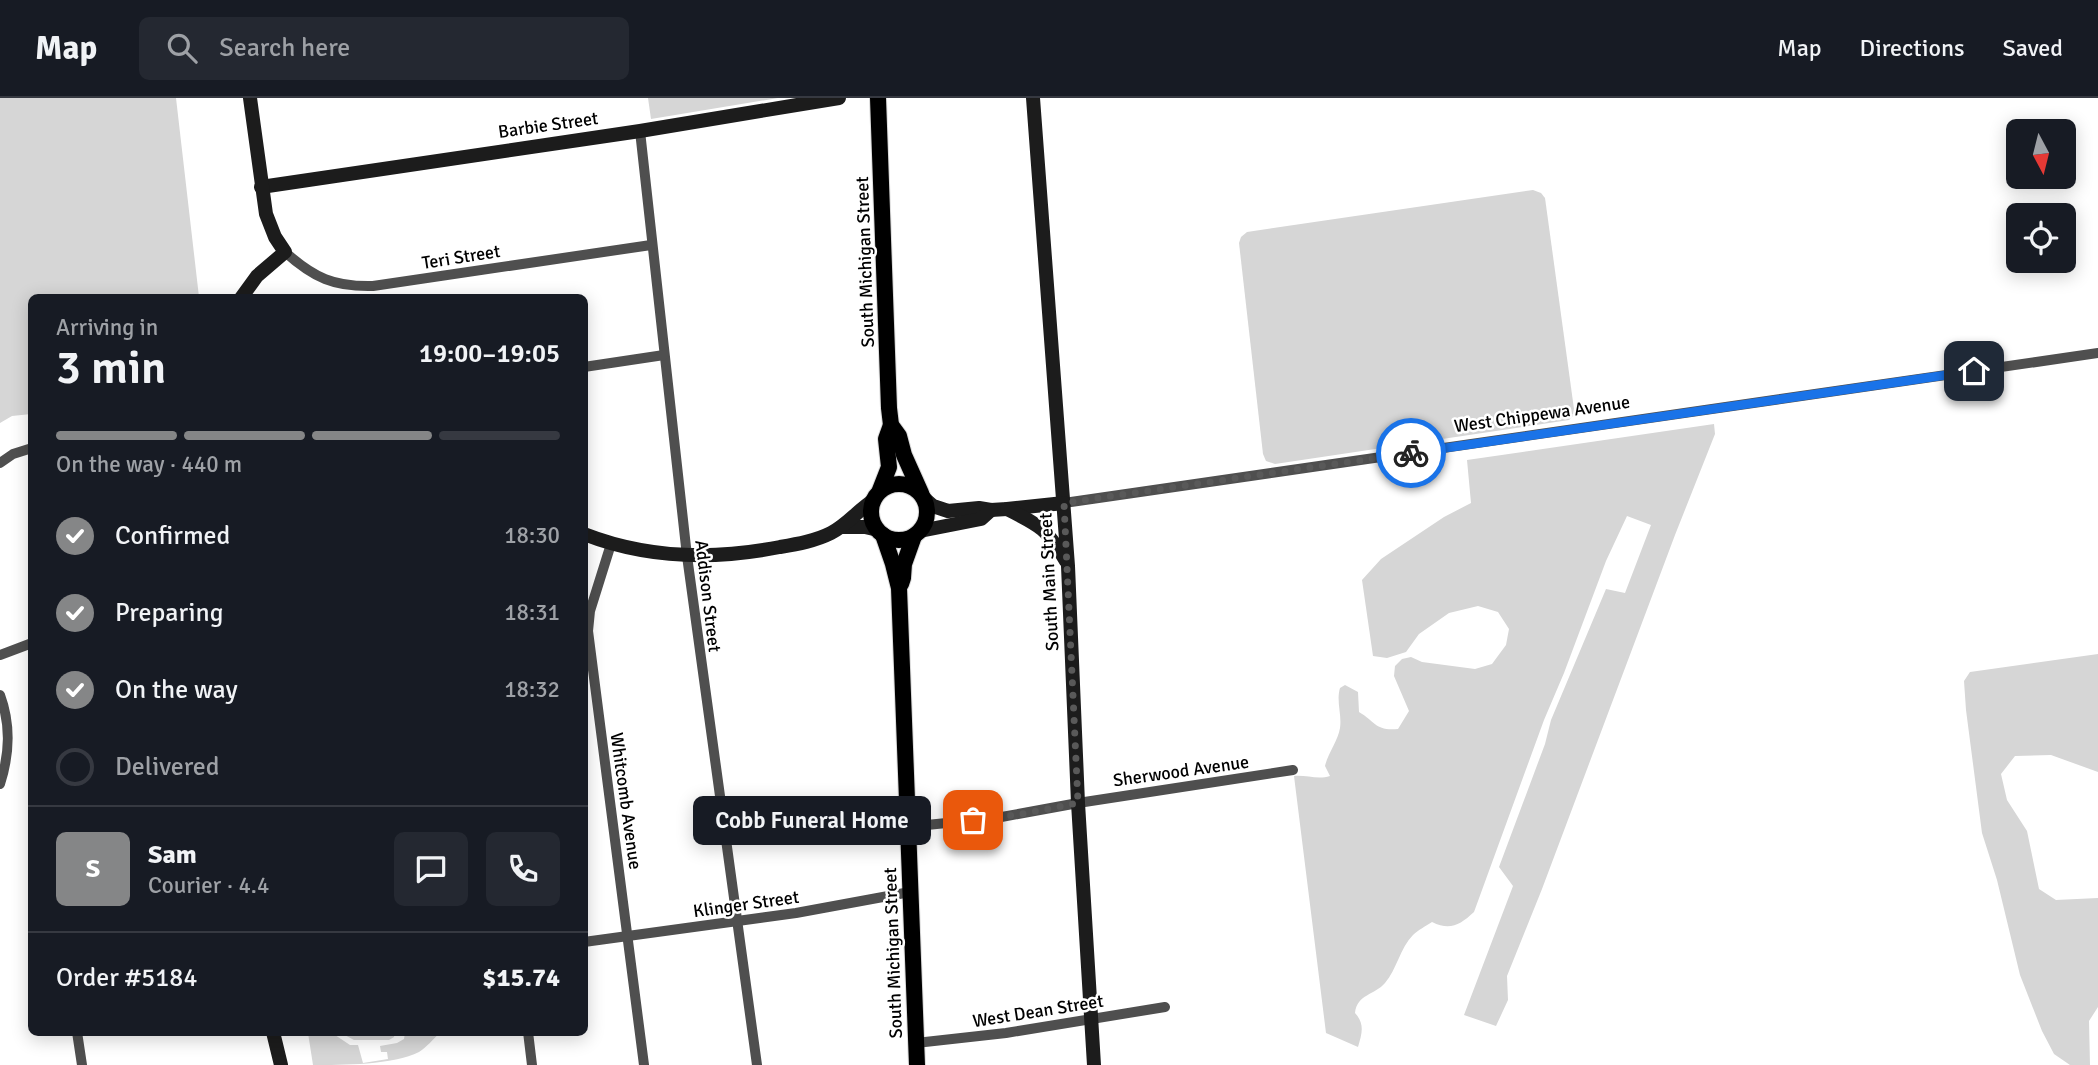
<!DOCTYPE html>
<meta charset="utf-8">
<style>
body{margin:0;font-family:Signika,sans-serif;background:#242831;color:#f1f3f6;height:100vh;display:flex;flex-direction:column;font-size:26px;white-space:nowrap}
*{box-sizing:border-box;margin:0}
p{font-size:23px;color:#9ea1a6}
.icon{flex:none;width:38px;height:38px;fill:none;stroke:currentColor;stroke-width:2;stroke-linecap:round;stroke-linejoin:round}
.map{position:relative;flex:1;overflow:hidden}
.side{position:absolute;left:28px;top:196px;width:560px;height:742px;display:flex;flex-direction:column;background:#171b24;border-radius:10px;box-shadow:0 4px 18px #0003}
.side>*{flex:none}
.needle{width:46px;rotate:173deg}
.tools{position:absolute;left:2006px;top:21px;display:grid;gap:14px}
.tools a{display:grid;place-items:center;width:70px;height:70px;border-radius:10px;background:#171b24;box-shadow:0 4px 18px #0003;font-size:35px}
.pin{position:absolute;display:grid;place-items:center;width:60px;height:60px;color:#fff;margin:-30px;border-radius:14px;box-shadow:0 4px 10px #0006}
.courier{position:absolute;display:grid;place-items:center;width:70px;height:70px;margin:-35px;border:5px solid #1a73e8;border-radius:50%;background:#fff;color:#222;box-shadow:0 2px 9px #0007}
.bubble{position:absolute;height:49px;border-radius:10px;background:#171b24;box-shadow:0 4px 18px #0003;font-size:23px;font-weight:600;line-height:49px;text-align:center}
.summary em{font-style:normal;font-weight:600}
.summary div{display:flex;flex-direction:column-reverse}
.summary{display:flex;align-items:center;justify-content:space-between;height:119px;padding:0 28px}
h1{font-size:46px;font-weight:600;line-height:52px}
.bar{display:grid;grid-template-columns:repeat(4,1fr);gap:10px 7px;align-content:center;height:84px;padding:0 28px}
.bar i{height:9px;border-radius:5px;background:#363941}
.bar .selected{background:#858687}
.bar p{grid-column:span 4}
.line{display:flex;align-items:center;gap:18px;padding:0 28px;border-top:2px solid #363941}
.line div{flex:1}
.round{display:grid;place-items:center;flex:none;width:74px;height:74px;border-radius:10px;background:#242831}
ol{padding:0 28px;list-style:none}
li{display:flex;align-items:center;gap:21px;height:77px}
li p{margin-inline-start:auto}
li .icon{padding:7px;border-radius:50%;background:#858687;color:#fff;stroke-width:4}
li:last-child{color:#9ea1a6}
li i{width:38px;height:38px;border:4px solid #363941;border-radius:50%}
header{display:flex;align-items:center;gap:42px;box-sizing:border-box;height:98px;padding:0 35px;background:#171b24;border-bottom:2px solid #363941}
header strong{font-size:33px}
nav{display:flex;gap:38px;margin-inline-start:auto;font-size:24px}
.search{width:490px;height:63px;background:#242831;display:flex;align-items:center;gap:18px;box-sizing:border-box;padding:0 24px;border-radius:10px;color:#9ea1a6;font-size:26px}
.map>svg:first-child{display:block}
</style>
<header>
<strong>Map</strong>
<div class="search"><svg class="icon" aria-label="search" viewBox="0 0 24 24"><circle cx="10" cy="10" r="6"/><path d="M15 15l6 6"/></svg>Search here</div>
<nav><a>Map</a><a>Directions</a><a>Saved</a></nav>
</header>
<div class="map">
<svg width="2098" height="967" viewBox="0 0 2098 967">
<rect width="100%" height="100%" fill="#fff"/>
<g fill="#d6d6d6">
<polygon points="0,0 176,0 199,199 32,200 31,316 12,318 0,325"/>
<polygon points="648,0 778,0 651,21"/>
<polygon points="1533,92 1541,95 1545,100 1574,311 1574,317 1569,322 1275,366 1266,363 1263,356 1239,145 1241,139 1247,134"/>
<path d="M1714 326 1715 336 1675 437 1542 791 1507 878 1508 902 1496 928 1464 917 1513 788 1499 769 1545 646 1551 622 1606 491 1625 495 1651 427 1627 418 1606 463 1564 575 1544 622 1474 814C1460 827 1450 833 1432 824 1426 828 1418 832 1413 837 1400 850 1397 871 1385 885 1375 897 1357 896 1355 915 1365 926 1362 935 1358 949L1326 935 1294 678C1307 677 1318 682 1330 678L1325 668C1328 655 1338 643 1340 630 1342 617 1336 603 1340 590L1345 587 1358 594 1359 614C1376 624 1375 633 1398 631L1409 613 1394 578 1395 568 1402 561 1411 559 1422 564 1475 571 1492 566 1506 547 1509 531 1498 514 1478 508 1449 515 1419 536 1406 554 1387 560 1373 558 1362 482 1381 461 1444 419 1471 405 1467 362Z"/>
<polygon points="2098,556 2098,674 2051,657 2015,658 2001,676 2007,702 2027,733 2039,791 2056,802 2098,800 2098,909 2089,923 2090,967 2070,967 2054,956 2042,933 2020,877 1997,782 1982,735 1966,612 1964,583 1970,574"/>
<polygon points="395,934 394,939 389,942 354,942 341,935"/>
<path d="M308 935H332L350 947H358L363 965 388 961 387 954H381L380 948 397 945 404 941 405 935H440C433 941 427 949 419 954 394 967 342 967 313 967Z"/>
</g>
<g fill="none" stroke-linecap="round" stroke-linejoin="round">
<g stroke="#dbdbdb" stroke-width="18">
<g id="primary">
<polyline points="878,0 889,310 891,327 899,338 904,357 921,395"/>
<circle cx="899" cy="414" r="28"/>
<polyline points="880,392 889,369 886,341 891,327"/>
<polyline points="883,437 893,466 899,490 917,967"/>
<polyline points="901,486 903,480 904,466 914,438"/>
</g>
</g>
<g stroke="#4f4f4f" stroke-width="10">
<polyline points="640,33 687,458 757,967"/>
<path d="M285 154C314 180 334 189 373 188L651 147"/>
<polyline points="584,269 664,257"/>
<polyline points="0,365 13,356 32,350"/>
<polyline points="1064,405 2098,255"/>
<polyline points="611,446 590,513 588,533 644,967"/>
<polyline points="0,557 32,545"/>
<path d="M0 597C11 627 10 655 0 686"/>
<polyline points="907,729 996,720 1078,705 1293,672"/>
<polyline points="584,844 796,815 910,794"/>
<polyline points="77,934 82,967"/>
<polyline points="528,934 532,967"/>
<polyline points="916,945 1006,935 1165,909"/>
</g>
<g stroke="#1c1c1c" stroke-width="14">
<polyline points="1033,0 1068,468 1078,705 1094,967"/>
<polyline points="261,89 640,33 839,0"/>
<polyline points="241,200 257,178 285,154 275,139 266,116 250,0"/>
<polyline points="925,401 933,408 948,413 979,410 991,412 1007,411 1064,405"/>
<path d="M1007 411C1041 428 1046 430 1066 463"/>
<polyline points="841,429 865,429 878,432"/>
<polyline points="920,433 981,421 991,412"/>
<path d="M584 436C648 461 714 462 780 449 798 446 815 443 831 435 847 427 858 412 874 402"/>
<polyline points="273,934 281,967"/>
</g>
<use href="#primary" stroke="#000" stroke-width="16"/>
</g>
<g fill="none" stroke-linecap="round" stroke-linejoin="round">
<polyline stroke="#595959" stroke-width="7" stroke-dasharray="0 12.6" points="973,722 1022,716 1078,705 1064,405 1411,355"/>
<polyline stroke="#1a73e8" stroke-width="9" points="1411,355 1974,273"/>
</g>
<g text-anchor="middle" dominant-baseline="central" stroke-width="5" stroke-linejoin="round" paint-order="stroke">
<g font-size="18" fill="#000" stroke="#fff">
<text transform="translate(548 27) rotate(-8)">Barbie Street</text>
<text transform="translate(461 159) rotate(-9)">Teri Street</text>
<text transform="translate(865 164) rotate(-92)">South Michigan Street</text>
<text transform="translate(1542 316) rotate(-8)">West Chippewa Avenue</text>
<text transform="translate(1049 484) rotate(-93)">South Main Street</text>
<text transform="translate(708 498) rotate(83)">Addison Street</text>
<text transform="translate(1181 673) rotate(-8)">Sherwood Avenue</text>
<text transform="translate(626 703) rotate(82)">Whitcomb Avenue</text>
<text transform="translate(746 806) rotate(-8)">Klinger Street</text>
<text transform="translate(893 855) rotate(-92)">South Michigan Street</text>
<text transform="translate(1038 913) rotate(-9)">West Dean Street</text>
</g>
</g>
</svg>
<div class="tools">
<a><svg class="needle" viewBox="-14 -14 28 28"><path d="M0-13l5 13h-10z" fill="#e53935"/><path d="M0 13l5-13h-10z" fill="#9ea1a6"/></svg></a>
<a><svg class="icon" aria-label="locate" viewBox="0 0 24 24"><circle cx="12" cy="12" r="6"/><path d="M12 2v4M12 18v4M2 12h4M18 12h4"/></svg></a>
</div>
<div class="pin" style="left:973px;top:722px;background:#ea580c"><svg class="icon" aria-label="bag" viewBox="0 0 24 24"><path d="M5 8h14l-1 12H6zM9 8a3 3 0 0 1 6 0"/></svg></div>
<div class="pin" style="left:1974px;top:273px;background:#1f2937"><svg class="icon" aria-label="home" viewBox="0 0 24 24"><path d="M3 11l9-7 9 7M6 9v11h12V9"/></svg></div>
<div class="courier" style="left:1411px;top:355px"><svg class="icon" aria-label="bike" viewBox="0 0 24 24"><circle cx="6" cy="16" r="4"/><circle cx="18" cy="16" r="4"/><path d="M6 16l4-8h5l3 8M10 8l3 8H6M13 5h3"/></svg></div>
<div class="bubble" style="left:693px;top:698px;width:238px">Cobb Funeral Home</div>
<section class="side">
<div class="summary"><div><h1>3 min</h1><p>Arriving in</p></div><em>19:00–19:05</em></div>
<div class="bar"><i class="selected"></i><i class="selected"></i><i class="selected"></i><i></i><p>On the way · 440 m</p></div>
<ol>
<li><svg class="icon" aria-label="check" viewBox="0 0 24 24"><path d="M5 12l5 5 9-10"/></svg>Confirmed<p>18:30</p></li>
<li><svg class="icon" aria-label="check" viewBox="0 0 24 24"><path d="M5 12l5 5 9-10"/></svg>Preparing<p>18:31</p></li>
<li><svg class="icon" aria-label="check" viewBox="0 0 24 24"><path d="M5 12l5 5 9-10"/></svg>On the way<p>18:32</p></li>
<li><i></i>Delivered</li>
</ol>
<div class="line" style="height:126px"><b class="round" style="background:#858687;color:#fff">S</b><div><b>Sam</b><p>Courier · 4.4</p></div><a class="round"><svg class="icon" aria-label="chat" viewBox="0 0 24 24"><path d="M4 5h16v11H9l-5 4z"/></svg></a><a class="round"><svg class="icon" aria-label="phone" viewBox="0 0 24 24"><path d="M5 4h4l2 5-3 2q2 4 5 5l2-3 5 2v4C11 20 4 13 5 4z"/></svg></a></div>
<div class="line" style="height:91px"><div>Order #5184</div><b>$15.74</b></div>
</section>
</div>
